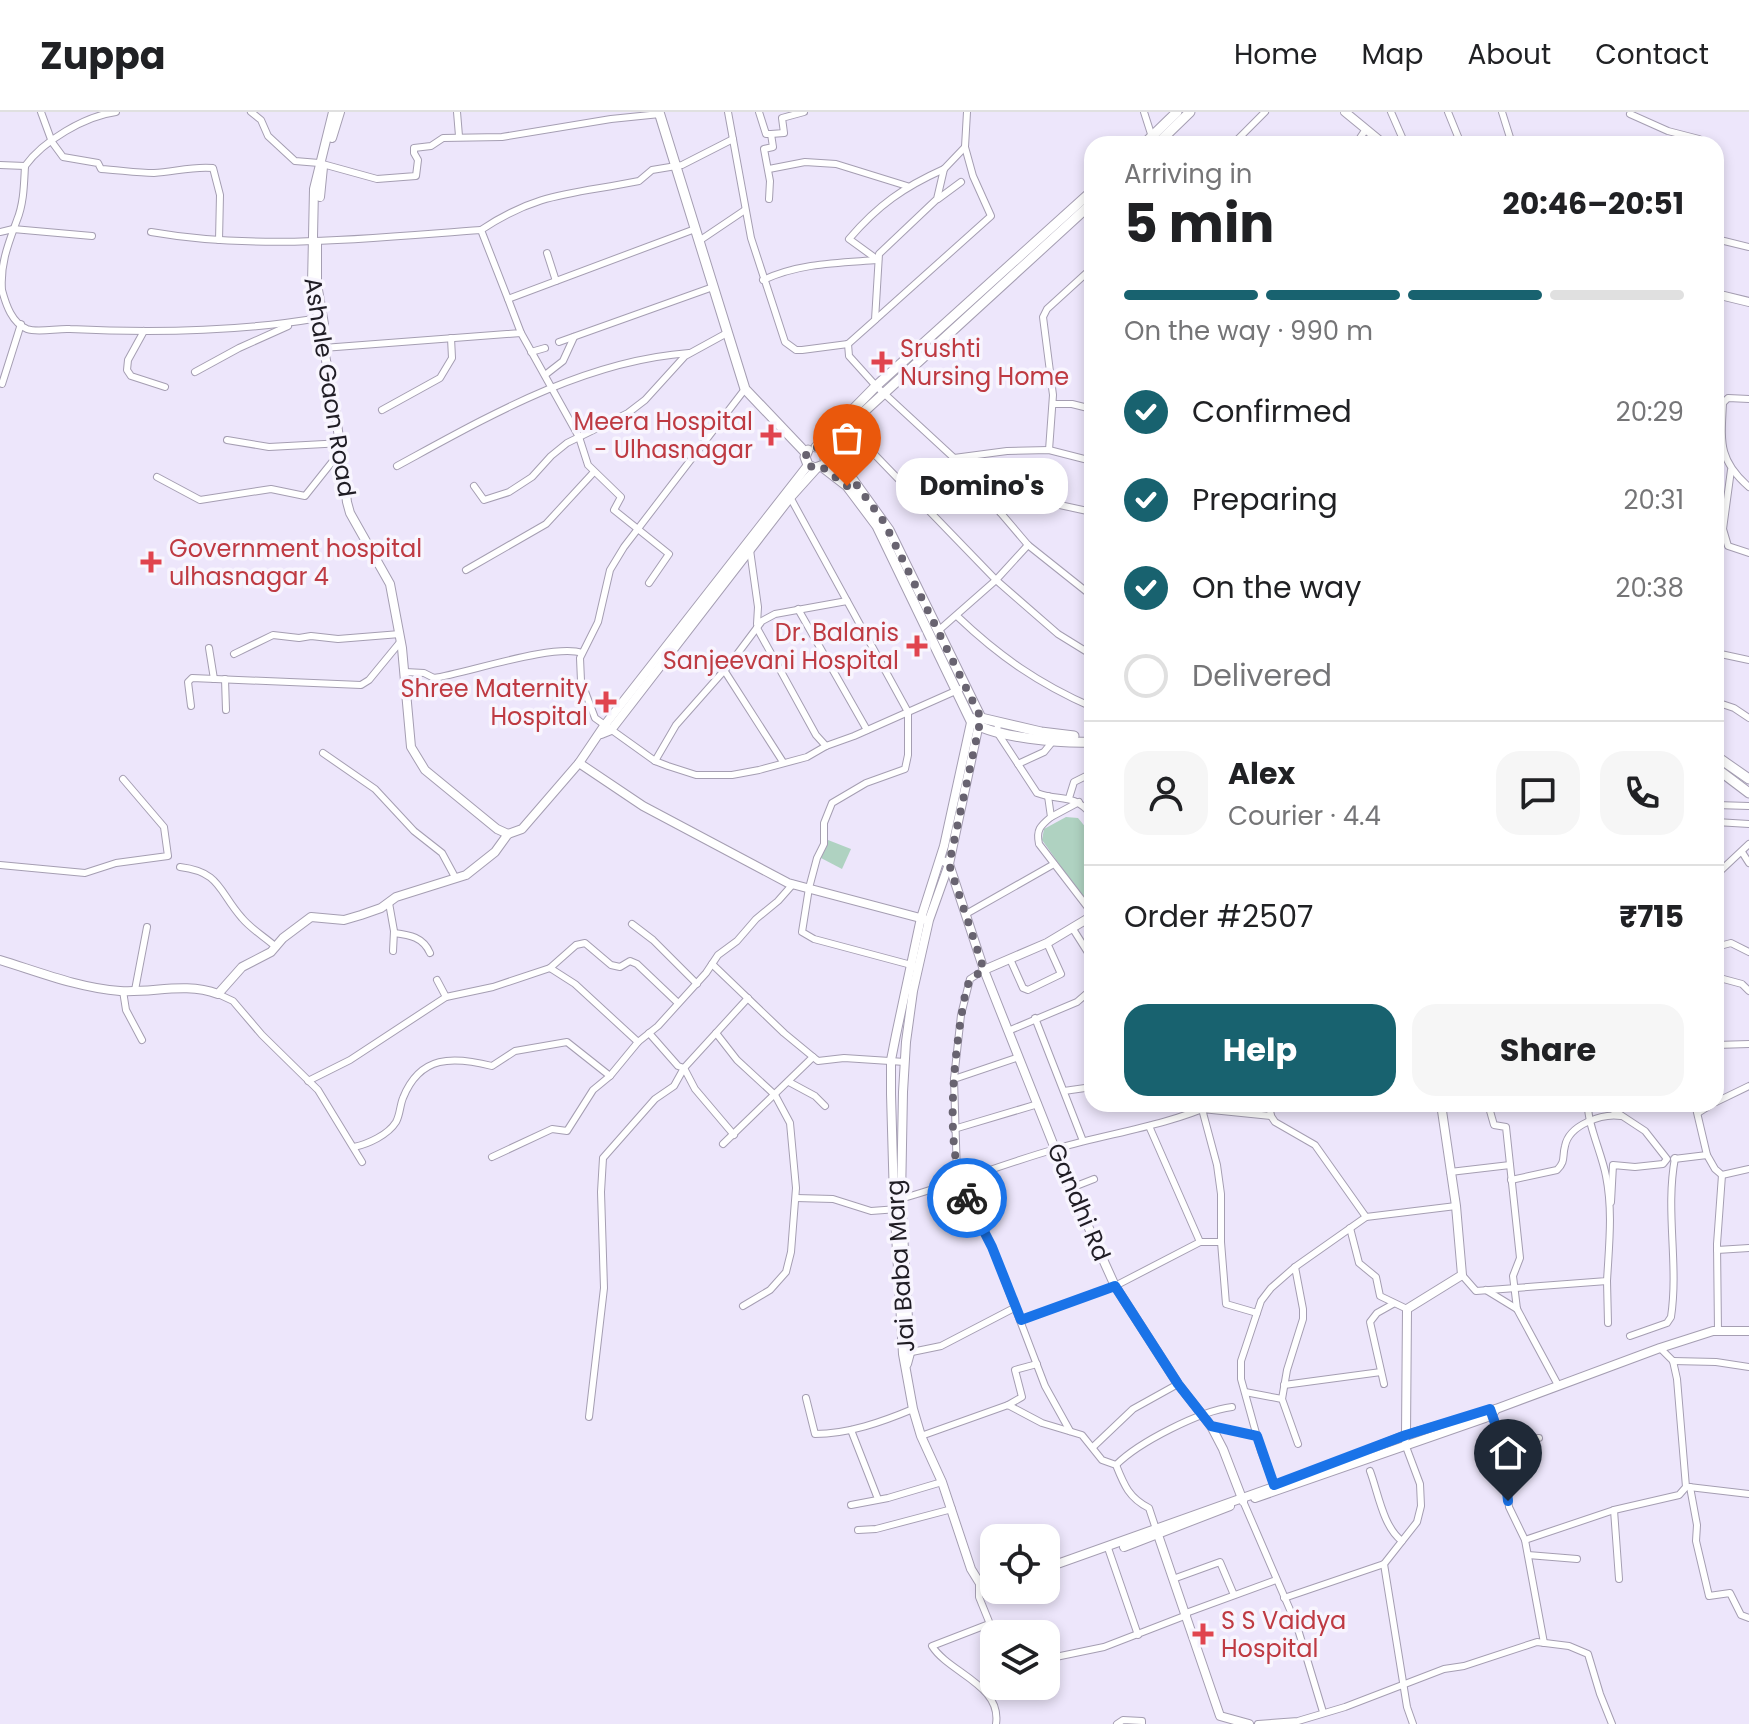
<!DOCTYPE html>
<meta charset="utf-8">
<style>
body{margin:0;font-family:Poppins,sans-serif;background:#f6f6f6;color:#202124;height:100vh;display:flex;flex-direction:column;font-size:30px;white-space:nowrap}
*{box-sizing:border-box;margin:0}
p{font-size:26px;color:#757577}
.icon{flex:none;width:44px;height:44px;fill:none;stroke:currentColor;stroke-width:2;stroke-linecap:round;stroke-linejoin:round}
.map{position:relative;flex:1;overflow:hidden}
.drawer{position:absolute;left:1084px;top:24px;width:640px;height:976px;display:flex;flex-direction:column;background:#fff;border-radius:24px;box-shadow:0 4px 12px #0003}
.drawer>*{flex:none}
.buttons{position:absolute;left:980px;top:1412px;display:grid;gap:16px}
.buttons a{display:grid;place-items:center;width:80px;height:80px;border-radius:16px;background:#fff;box-shadow:0 4px 12px #0003;font-size:40px}
.pin{position:absolute;display:grid;place-items:center;width:68px;height:68px;color:#fff;margin:-82px -34px;border-radius:50% 50% 50% 0;rotate:-45deg;box-shadow:0 0 8px #0007}
.pin .icon{rotate:45deg}
.courier{position:absolute;display:grid;place-items:center;width:80px;height:80px;margin:-40px;border:6px solid #1a73e8;border-radius:50%;background:#fff;color:#222;box-shadow:0 2px 10px #0007}
.bubble{position:absolute;height:56px;border-radius:24px;background:#fff;box-shadow:0 4px 12px #0003;font-size:26px;font-weight:700;line-height:56px;text-align:center}
.overview em{font-style:normal;font-weight:700}
.overview div{display:flex;flex-direction:column-reverse}
.overview{display:flex;align-items:center;justify-content:space-between;height:136px;padding:0 40px}
h1{font-size:52px;font-weight:700;line-height:60px}
.bar{display:grid;grid-template-columns:repeat(4,1fr);gap:12px 8px;align-content:center;height:96px;padding:0 40px}
.bar i{height:10px;border-radius:6px;background:#e0e0e0}
.bar .selected{background:#18626f}
.bar p{grid-column:span 4}
.line{display:flex;align-items:center;gap:20px;padding:0 40px;border-top:2px solid #e0e0e0}
.line div{flex:1}
.round{display:grid;place-items:center;flex:none;width:84px;height:84px;border-radius:24px;background:#f6f6f6}
ol{padding:0 40px;list-style:none}
li{display:flex;align-items:center;gap:24px;height:88px}
li p{margin-inline-start:auto}
li .icon{padding:8px;border-radius:50%;background:#18626f;color:#fff;stroke-width:4}
li:last-child{color:#757577}
li i{width:44px;height:44px;border:4px solid #e0e0e0;border-radius:50%}
.cta{display:flex;gap:16px;margin-top:auto;padding:16px 40px}
.cta a{flex:1;height:92px;border-radius:24px;background:#18626f;color:#fff;font-size:32px;font-weight:700;line-height:92px;text-align:center}
.cta a+a{background:#f6f6f6;color:#202124}
header{display:flex;align-items:center;gap:48px;box-sizing:border-box;height:112px;padding:0 40px;background:#fff;border-bottom:2px solid #e0e0e0}
header strong{font-size:38px}
nav{display:flex;gap:44px;margin-inline-start:auto;font-size:28px}
.map>svg:first-child{display:block}
</style>
<header>
<strong>Zuppa</strong>
<nav><a>Home</a><a>Map</a><a>About</a><a>Contact</a></nav>
</header>
<div class="map">
<svg width="1749" height="1612" viewBox="0 0 1749 1612">
<rect width="100%" height="100%" fill="#ede6fb"/>
<g fill="#afd2c1">
<polygon points="1066,705 1078,706 1092,723 1092,781 1084,787 1042,728 1044,717"/>
<polygon points="828,728 851,737 842,757 821,746"/>
</g>
<g fill="none" stroke-linecap="round" stroke-linejoin="round">
<g stroke="#a59eb2" stroke-width="8">
<g id="minor">
<path d="M41 0 52 30 63 45 98 51 101 57C119 58 137 61 154 61 174 60 192 54 213 56L220 83 219 128"/>
<polyline points="251,0 261,8 268,24 295,49 319,51 377,67 416,64 418,48 414,41 414,36 431,34 443,26 502,25 611,7 660,2"/>
<polyline points="457,0 459,24"/>
<polyline points="728,0 751,126 785,230 796,238 802,238 848,232"/>
<polyline points="759,0 766,22 771,22 773,35 764,37 770,69 769,87"/>
<polyline points="1144,0 1152,25"/>
<polyline points="1391,0 1405,32"/>
<polyline points="1448,0 1461,32"/>
<polyline points="1502,0 1512,32"/>
<polyline points="1630,2 1668,19 1699,27 1698,32"/>
<polyline points="771,22 784,21 782,6 804,0"/>
<polyline points="1233,32 1265,0"/>
<polyline points="1356,32 1366,17"/>
<polyline points="0,53 25,54"/>
<path d="M25 54C24 71 24 91 17 108 9 130 0 151 2 178 6 193 12 211 27 217 38 221 58 216 70 217 153 221 237 220 319 206"/>
<path d="M25 54C43 29 85 4 116 0"/>
<polyline points="769,57 805,50 836,52 907,74"/>
<polyline points="938,87 961,70"/>
<path d="M481 118C539 79 576 82 639 69L652 58 682 53 733 27"/>
<polyline points="0,120 13,117 92,124"/>
<path d="M151 120C260 139 372 126 481 118L508 187"/>
<polyline points="1716,127 1749,135"/>
<polyline points="699,129 745,98"/>
<polyline points="547,141 556,169"/>
<path d="M878 148 849 127C878 93 904 75 944 57"/>
<path d="M763 168C800 151 837 151 877 148"/>
<polyline points="876,207 991,104 973,64 965,35"/>
<polyline points="144,219 128,248 127,258 131,264 165,275"/>
<polyline points="521,221 579,325 588,353 621,385 614,398 669,442 649,471"/>
<polyline points="559,230 713,175"/>
<polyline points="848,232 849,244 876,274 954,346 1028,433 1092,484"/>
<polyline points="848,232 875,208 879,142 937,87 944,57 965,35 967,0"/>
<polyline points="323,236 521,221 508,187 695,117"/>
<polyline points="531,240 545,236"/>
<polyline points="195,260 239,236 288,214"/>
<polyline points="545,263 563,249 574,225"/>
<polyline points="2,272 21,212"/>
<polyline points="745,277 624,435 610,458 598,510 580,546 581,569 595,606 655,649 668,654 696,663 732,663 759,658 807,645 826,634 854,624 960,577"/>
<path d="M1749 287 1728 286 1723 291C1721 330 1718 348 1749 375"/>
<polyline points="1053,292 1072,292 1092,297"/>
<polyline points="382,298 440,266 452,246 451,226"/>
<polyline points="847,314 996,468 1058,522 1092,543"/>
<polyline points="227,328 269,335 343,331"/>
<polyline points="1049,338 1053,283 1043,205 1047,197 1092,156"/>
<polyline points="954,346 1007,339 1049,338 1092,349"/>
<path d="M397 354C489 304 583 249 689 241"/>
<polyline points="1731,358 1723,417 1728,434 1749,441"/>
<polyline points="157,365 200,388 271,377 305,384 340,340"/>
<polyline points="474,374 484,388 509,380 532,365 551,344 567,331 628,301 645,288 685,244 727,221"/>
<polyline points="790,385 908,600 908,643 905,657 866,671 832,691 824,711 824,732 817,746 809,776 802,820 814,827 915,854"/>
<polyline points="1000,400 1041,389 1092,400"/>
<polyline points="750,438 758,495 757,512"/>
<polyline points="466,458 546,412 593,361"/>
<polyline points="798,497 867,618"/>
<path d="M958 505C999 544 1039 572 1092 595"/>
<polyline points="757,516 816,623 826,634"/>
<polyline points="938,519 996,468 1028,433"/>
<polyline points="209,536 214,567"/>
<polyline points="1716,541 1749,548"/>
<polyline points="234,542 273,523 299,526 311,524 338,527 400,522"/>
<polyline points="724,558 783,650"/>
<path d="M405 560 424 561 434 566C467 561 555 531 582 541"/>
<polyline points="225,567 226,598"/>
<polyline points="1716,590 1734,596 1749,606"/>
<polyline points="191,594 188,570 192,566 361,573 369,568 401,529"/>
<path d="M998 612 997 620 1037 681C1061 690 1072 680 1092 703"/>
<polyline points="323,641 375,677 414,719 442,741 455,765"/>
<polyline points="655,649 676,613 729,553 762,509 775,502 847,489"/>
<polyline points="1018,652 1044,640 1053,629"/>
<path d="M1048 684 1051 705C1040 714 1036 718 1039 732L1092 801"/>
<polyline points="1069,686 1074,670 1092,661"/>
<polyline points="1716,693 1749,694"/>
<polyline points="1051,705 1079,690"/>
<polyline points="1716,710 1749,712"/>
<polyline points="1742,740 1749,751"/>
<polyline points="0,753 85,761 116,751 168,744 164,715 123,667"/>
<path d="M180 755C221 760 218 779 242 806 251 817 265 825 276 835"/>
<polyline points="1716,763 1749,732"/>
<polyline points="389,791 394,819 393,839"/>
<polyline points="966,802 1054,752"/>
<polyline points="632,812 653,828 697,872"/>
<polyline points="1073,817 1092,847"/>
<path d="M394 821C410 823 423 825 430 841"/>
<polyline points="1716,835 1731,831 1749,840"/>
<polyline points="1010,847 1023,876 1028,878 1061,862 1047,831"/>
<polyline points="712,852 784,921 818,949 844,946 905,950"/>
<polyline points="550,856 576,833 585,831 611,853 620,855 630,849 637,852 678,891"/>
<polyline points="984,858 970,867 961,903 954,967 957,1063 992,1135 1045,1274 1070,1319"/>
<polyline points="1716,865 1742,872 1749,879"/>
<polyline points="437,868 446,885"/>
<polyline points="135,878 147,815"/>
<polyline points="123,879 126,898 142,928"/>
<polyline points="218,882 233,889 262,923 318,978 362,1050"/>
<polyline points="1035,906 1083,1029"/>
<polyline points="1008,919 1077,890 1092,877"/>
<polyline points="649,921 678,954 684,956 695,977 734,1023"/>
<polyline points="716,921 737,948 775,983 790,1011 796,1076 791,1140 786,1160 770,1178 743,1194"/>
<polyline points="1716,933 1749,932"/>
<polyline points="954,967 1019,945"/>
<polyline points="308,969 350,948 446,885 493,875 550,856 575,872 638,930"/>
<polyline points="789,970 815,984 825,994"/>
<polyline points="1064,979 1092,975"/>
<polyline points="1716,990 1749,974"/>
<polyline points="1269,992 1271,1004 1275,1010 1315,1033 1366,1105"/>
<polyline points="1488,992 1494,1013 1506,1015 1520,1146 1513,1164 1517,1197 1558,1273"/>
<polyline points="1604,992 1645,1019 1667,1047 1663,1052 1635,1055 1613,1053 1611,1090"/>
<polyline points="1695,992 1707,1043"/>
<polyline points="1698,1001 1712,992"/>
<polyline points="1149,1014 1200,1130"/>
<polyline points="954,1017 1038,992"/>
<polyline points="723,1032 813,945"/>
<path d="M354 1035C368 1032 388 1023 396 1010 400 1003 400 993 403 986 420 943 453 944 492 954L515 939 567 930 610 964"/>
<polyline points="492,1045 552,1017 567,1019 593,978 610,964 638,930 658,914 706,861 718,843 737,829 756,807 778,789 793,772"/>
<polyline points="1674,1047 1707,1043 1715,1057 1722,1063 1749,1057"/>
<polyline points="1450,1060 1510,1053"/>
<path d="M1511 1068 1557 1058C1566 1049 1562 1045 1565 1034 1569 1013 1602 1001 1621 1004"/>
<polyline points="1071,1076 1094,1067"/>
<polyline points="796,1086 833,1087 871,1099 898,1097"/>
<path d="M900 1087C954 1072 1005 1051 1059 1036 1111 1021 1165 1014 1214 992"/>
<polyline points="1350,1116 1359,1151 1376,1165 1380,1184 1407,1197"/>
<polyline points="1717,1138 1749,1136"/>
<path d="M1462 1163 1476 1179 1607 1169C1609 1133 1613 1099 1606 1064 1602 1042 1587 1011 1588 992"/>
<polyline points="1607,1169 1608,1211"/>
<polyline points="1486,1178 1517,1197"/>
<polyline points="1257,1201 1226,1192 1221,1130 1221,1082 1217,1053 1202,997 1271,1004"/>
<polyline points="1021,1208 1115,1174 1200,1130 1221,1130"/>
<polyline points="1718,1219 1717,1132 1722,1063"/>
<path d="M1630 1224 1667 1211 1671 1205C1679 1152 1665 1099 1675 1046"/>
<polyline points="907,1241 941,1234 1016,1195"/>
<polyline points="1673,1249 1716,1250 1749,1255"/>
<polyline points="1384,1272 1370,1210 1377,1201 1393,1192"/>
<polyline points="1284,1273 1381,1260"/>
<polyline points="1245,1280 1282,1287 1298,1332"/>
<path d="M806 1286 815 1322C848 1322 882 1310 913 1297"/>
<polyline points="1282,1287 1287,1258 1303,1207 1303,1197 1295,1155"/>
<polyline points="1008,1293 1022,1285 1015,1258 1037,1252"/>
<polyline points="1492,1302 1502,1331 1509,1395 1525,1428 1544,1531"/>
<polyline points="589,1305 604,1176 601,1080 603,1046 655,987 674,974 684,956 748,886"/>
<polyline points="1211,1314 1257,1324"/>
<polyline points="851,1318 878,1387"/>
<path d="M921 1324 1008 1293 1042 1311 1082 1323 1102 1348 1116 1353C1124 1373 1129 1386 1149 1396L1156 1417"/>
<polyline points="1502,1331 1539,1326"/>
<polyline points="1093,1335 1133,1297 1178,1272"/>
<path d="M1116 1353C1139 1330 1200 1299 1232 1295"/>
<path d="M1370 1359C1378 1380 1383 1415 1402 1429"/>
<polyline points="1274,1373 1261,1339 1241,1267 1241,1249 1261,1189 1271,1176 1295,1155 1366,1105 1456,1094"/>
<polyline points="1689,1375 1749,1382"/>
<polyline points="1690,1375 1697,1413 1696,1429 1709,1484 1730,1481 1741,1503 1749,1506"/>
<polyline points="1243,1389 1297,1514 1323,1600"/>
<polyline points="851,1393 888,1386 942,1370"/>
<polyline points="1614,1398 1619,1467"/>
<polyline points="858,1418 876,1417 952,1397"/>
<polyline points="1525,1428 1614,1398 1679,1383 1686,1375 1677,1267 1673,1249 1660,1236"/>
<polyline points="1108,1436 1138,1523"/>
<polyline points="1528,1443 1577,1447"/>
<polyline points="1384,1452 1407,1595 1413,1612"/>
<polyline points="1173,1467 1220,1450 1234,1483"/>
<polyline points="979,1469 979,1485 994,1522"/>
<polyline points="1284,1486 1384,1452 1417,1410 1421,1394 1420,1372 1405,1332 1406,1323"/>
<polyline points="1186,1501 1276,1468"/>
<path d="M989 1512 932 1534C949 1561 1002 1573 996 1612"/>
<polyline points="1046,1547 1104,1535 1187,1503"/>
<polyline points="1117,1612 1123,1608 1142,1609 1142,1612"/>
<polyline points="1258,1612 1298,1609 1345,1595 1444,1557 1464,1554 1537,1530 1569,1534 1588,1542 1600,1582 1612,1612"/>
</g>
</g>
<g stroke="#a59eb2" stroke-width="10">
<g id="tertiary">
<polyline points="333,0 314,77 312,172 336,303 347,390 350,401 390,472 402,536 411,635 425,658 497,717 508,722"/>
<polyline points="1345,0 1384,32"/>
<polyline points="332,26 340,0"/>
<polyline points="320,85 323,55"/>
<polyline points="317,130 317,172 324,212"/>
<polyline points="1716,182 1749,190"/>
<polyline points="972,606 944,734 921,806 896,923 891,948 891,982 894,1088 903,1242 913,1297 921,1324 942,1370 971,1457 979,1470 994,1473"/>
<polyline points="601,622 611,618 790,386 817,356"/>
<polyline points="579,651 643,694 788,771 924,807"/>
<polyline points="941,748 949,752 984,858 1069,1072 1115,1174 1178,1272 1211,1314 1223,1337 1243,1389"/>
<path d="M0 848C39 860 79 876 120 879 154 881 185 870 218 882L242 855 271 840 283 826 311 805 344 808 361 803 381 796 396 785 466 763 495 740 508 722 522 717 579 651 604 614 808 353"/>
<polyline points="984,858 1047,831 1092,804"/>
<polyline points="907,1252 910,1241 901,1086 903,980 906,930 913,879 929,808 949,752 980,607"/>
<polyline points="1406,1323 1407,1197 1462,1163 1456,1094 1441,992"/>
<polyline points="1255,1386 1485,1306 1492,1303 1496,1297"/>
<polyline points="1156,1417 1220,1604 1249,1612"/>
<polyline points="1124,1435 1230,1394"/>
<polyline points="1046,1456 1310,1362 1406,1323 1496,1297 1660,1236 1713,1219 1749,1219"/>
</g>
</g>
<g stroke="#a59eb2" stroke-width="11">
<g id="secondary">
<polyline points="659,0 745,277 806,341"/>
<polyline points="1144,32 1177,0"/>
<polyline points="1157,32 1190,0"/>
<polyline points="816,335 876,274 1092,79"/>
<polyline points="808,338 805,345 808,353 815,356 821,354"/>
<polyline points="822,338 1092,91"/>
<polyline points="825,347 853,368 889,418 981,606 1041,620 1074,624"/>
<path d="M821 354 847 374 877 414 971 609C992 626 1064 631 1092 630"/>
<polyline points="1716,644 1749,667"/>
<polyline points="1716,656 1749,681"/>
</g>
</g>
<use href="#minor" stroke="#fff" stroke-width="6"/>
<use href="#tertiary" stroke="#fff" stroke-width="8"/>
<use href="#secondary" stroke="#fff" stroke-width="9"/>
</g>
<g fill="none" stroke-linecap="round" stroke-linejoin="round">
<path stroke="#686370" stroke-width="8" stroke-dasharray="0 14.4" d="M847 374 821 354 815 356 808 353 805 345 809 338 816 335 824 339 825 347 853 368 884 410 981 606 949 752 984 858 970 867 966 878C955 934 942 1035 967 1086"/>
<polyline stroke="#1a73e8" stroke-width="10" points="967,1086 992,1135 1021,1208 1115,1174 1178,1272 1211,1314 1257,1324 1274,1373 1406,1323 1490,1297 1502,1331 1508,1389"/>
</g>
<g fill="#e0444e" stroke="#f8f5fe" stroke-width="3">
<path d="M878 238h8v8h8v8h-8v8h-8v-8h-8v-8h8z"/>
<path d="M767 311h8v8h8v8h-8v8h-8v-8h-8v-8h8z"/>
<path d="M147 438h8v8h8v8h-8v8h-8v-8h-8v-8h8z"/>
<path d="M913 522h8v8h8v8h-8v8h-8v-8h-8v-8h8z"/>
<path d="M602 578h8v8h8v8h-8v8h-8v-8h-8v-8h8z"/>
<path d="M1199 1510h8v8h8v8h-8v8h-8v-8h-8v-8h8z"/>
</g>
<g text-anchor="middle" dominant-baseline="central" stroke-width="7" stroke-linejoin="round" paint-order="stroke">
<g font-size="24" fill="#be3a42" stroke="#f8f5fe" text-anchor="start">
<text x="900" y="236">Srushti<tspan x="900" dy="28">Nursing Home</tspan></text>
<text x="753" y="309" text-anchor="end">Meera Hospital<tspan x="753" dy="28">- Ulhasnagar</tspan></text>
<text x="169" y="436">Government hospital<tspan x="169" dy="28">ulhasnagar 4</tspan></text>
<text x="899" y="520" text-anchor="end">Dr. Balanis<tspan x="899" dy="28">Sanjeevani Hospital</tspan></text>
<text x="588" y="576" text-anchor="end">Shree Maternity<tspan x="588" dy="28">Hospital</tspan></text>
<text x="1221" y="1508">S S Vaidya<tspan x="1221" dy="28">Hospital</tspan></text>
</g>
<g font-size="24" fill="#201d25" stroke="#f8f5fe">
<text transform="translate(330 275) rotate(81)">Ashale Gaon Road</text>
<text transform="translate(1079 1090) rotate(67)">Gandhi Rd</text>
<text transform="translate(900 1154) rotate(-94)">Jai Baba Marg</text>
</g>
</g>
</svg>
<div class="buttons">
<a><svg class="icon" aria-label="locate" viewBox="0 0 24 24"><circle cx="12" cy="12" r="6"/><path d="M12 2v4M12 18v4M2 12h4M18 12h4"/></svg></a>
<a><svg class="icon" aria-label="layers" viewBox="0 0 24 24"><path d="M12 4l9 5-9 5-9-5zM3 14l9 5 9-5"/></svg></a>
</div>
<div class="pin" style="left:847px;top:374px;background:#ea580c"><svg class="icon" aria-label="bag" viewBox="0 0 24 24"><path d="M5 8h14l-1 12H6zM9 8a3 3 0 0 1 6 0"/></svg></div>
<div class="pin" style="left:1508px;top:1389px;background:#1f2937"><svg class="icon" aria-label="home" viewBox="0 0 24 24"><path d="M3 11l9-7 9 7M6 9v11h12V9"/></svg></div>
<div class="courier" style="left:967px;top:1086px"><svg class="icon" aria-label="bike" viewBox="0 0 24 24"><circle cx="6" cy="16" r="4"/><circle cx="18" cy="16" r="4"/><path d="M6 16l4-8h5l3 8M10 8l3 8H6M13 5h3"/></svg></div>
<div class="bubble" style="left:896px;top:346px;width:172px">Domino's</div>
<section class="drawer">
<div class="overview"><div><h1>5 min</h1><p>Arriving in</p></div><em>20:46–20:51</em></div>
<div class="bar"><i class="selected"></i><i class="selected"></i><i class="selected"></i><i></i><p>On the way · 990 m</p></div>
<ol>
<li><svg class="icon" aria-label="check" viewBox="0 0 24 24"><path d="M5 12l5 5 9-10"/></svg>Confirmed<p>20:29</p></li>
<li><svg class="icon" aria-label="check" viewBox="0 0 24 24"><path d="M5 12l5 5 9-10"/></svg>Preparing<p>20:31</p></li>
<li><svg class="icon" aria-label="check" viewBox="0 0 24 24"><path d="M5 12l5 5 9-10"/></svg>On the way<p>20:38</p></li>
<li><i></i>Delivered</li>
</ol>
<div class="line" style="height:144px"><a class="round"><svg class="icon" aria-label="person" viewBox="0 0 24 24"><circle cx="12" cy="8" r="4"/><path d="M4 21q1-7 8-7t8 7"/></svg></a><div><b>Alex</b><p>Courier · 4.4</p></div><a class="round"><svg class="icon" aria-label="chat" viewBox="0 0 24 24"><path d="M4 5h16v11H9l-5 4z"/></svg></a><a class="round"><svg class="icon" aria-label="phone" viewBox="0 0 24 24"><path d="M5 4h4l2 5-3 2q2 4 5 5l2-3 5 2v4C11 20 4 13 5 4z"/></svg></a></div>
<div class="line" style="height:104px"><div>Order #2507</div><b>₹715</b></div>
<div class="cta"><a>Help</a><a>Share</a></div>
</section>
</div>
